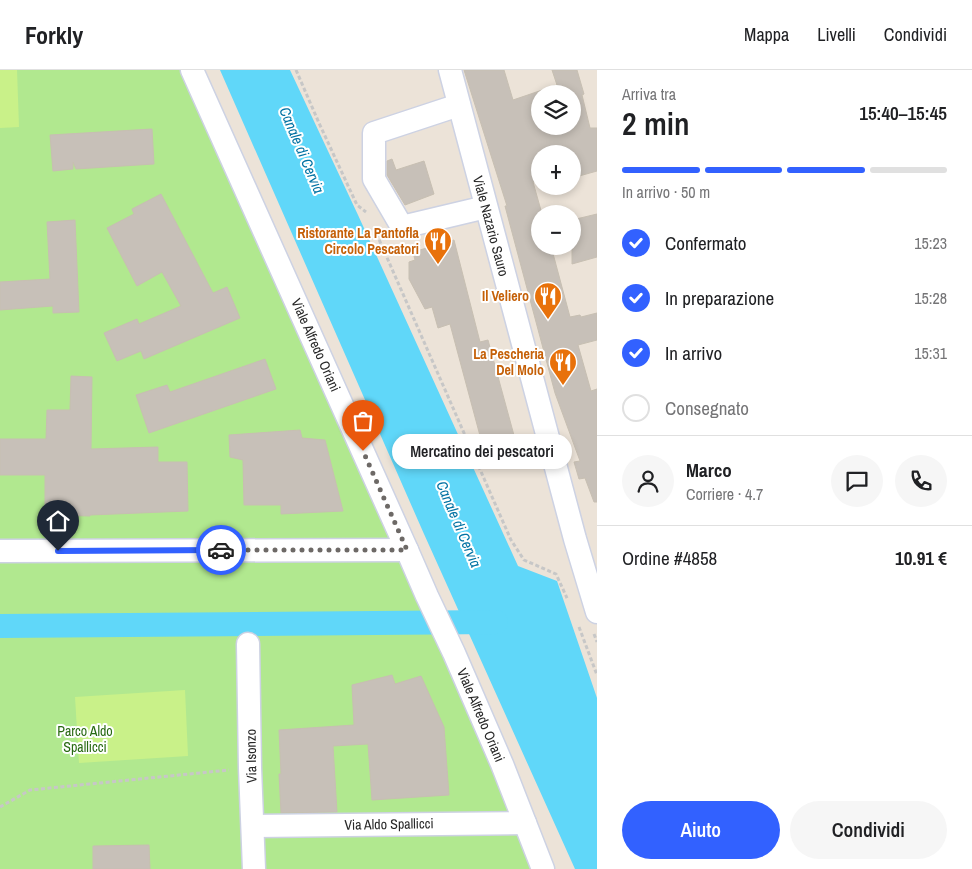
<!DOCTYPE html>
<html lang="it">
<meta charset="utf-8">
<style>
body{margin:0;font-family:"Archivo Narrow",sans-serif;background:#f6f6f6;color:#202124;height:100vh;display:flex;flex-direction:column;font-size:19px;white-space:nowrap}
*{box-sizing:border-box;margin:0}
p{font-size:16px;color:#757577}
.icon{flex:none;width:28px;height:28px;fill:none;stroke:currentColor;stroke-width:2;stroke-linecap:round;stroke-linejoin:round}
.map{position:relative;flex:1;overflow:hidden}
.side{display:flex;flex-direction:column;background:#fff;width:375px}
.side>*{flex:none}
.fabs{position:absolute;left:531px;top:15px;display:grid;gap:10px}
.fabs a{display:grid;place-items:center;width:50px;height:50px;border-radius:50%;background:#fff;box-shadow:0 2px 8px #0003;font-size:25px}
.pin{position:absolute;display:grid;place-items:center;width:42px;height:42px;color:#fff;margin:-51px -21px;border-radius:50% 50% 50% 0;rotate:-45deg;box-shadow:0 0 5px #0007}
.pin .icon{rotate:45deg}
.courier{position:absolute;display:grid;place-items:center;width:50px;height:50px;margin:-25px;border:4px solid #3261ff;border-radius:50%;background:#fff;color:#222;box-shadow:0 1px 6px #0007}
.bubble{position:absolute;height:35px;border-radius:18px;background:#fff;box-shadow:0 2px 8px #0003;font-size:16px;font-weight:600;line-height:35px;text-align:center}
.head em{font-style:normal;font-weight:600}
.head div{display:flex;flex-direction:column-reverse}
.head{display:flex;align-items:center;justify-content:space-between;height:85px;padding:0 25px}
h1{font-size:32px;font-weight:600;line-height:38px}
.bar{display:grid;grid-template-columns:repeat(4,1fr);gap:8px 5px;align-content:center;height:60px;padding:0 25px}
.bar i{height:6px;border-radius:4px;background:#e0e0e0}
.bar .current{background:#3261ff}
.bar p{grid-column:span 4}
.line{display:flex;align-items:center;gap:12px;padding:0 25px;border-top:1px solid #e0e0e0}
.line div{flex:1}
.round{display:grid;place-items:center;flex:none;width:52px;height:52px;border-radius:26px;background:#f6f6f6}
ol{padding:0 25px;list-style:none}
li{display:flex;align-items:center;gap:15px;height:55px}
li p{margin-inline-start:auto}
li .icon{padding:5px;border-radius:50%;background:#3261ff;color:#fff;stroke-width:4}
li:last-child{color:#757577}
li i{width:28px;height:28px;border:2px solid #e0e0e0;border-radius:50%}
.cta{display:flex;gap:10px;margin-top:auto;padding:10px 25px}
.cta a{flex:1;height:58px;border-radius:30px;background:#3261ff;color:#fff;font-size:20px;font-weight:600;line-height:58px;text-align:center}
.cta a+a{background:#f6f6f6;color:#202124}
header{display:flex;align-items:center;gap:30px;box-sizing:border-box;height:70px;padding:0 25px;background:#fff;border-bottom:1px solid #e0e0e0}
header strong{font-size:24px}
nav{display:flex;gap:28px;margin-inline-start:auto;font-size:18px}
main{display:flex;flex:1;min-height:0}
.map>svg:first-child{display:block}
</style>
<header>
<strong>Forkly</strong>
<nav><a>Mappa</a><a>Livelli</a><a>Condividi</a></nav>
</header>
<main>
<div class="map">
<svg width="597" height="799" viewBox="0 0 597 799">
<rect width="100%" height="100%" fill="#ece3d8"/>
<polygon fill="#b1e88f" points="0,0 180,0 540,799 0,799"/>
<g fill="#c9f189">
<polygon points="0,0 17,0 19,57 0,58"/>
<polygon points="185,620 188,686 79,693 75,627"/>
</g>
<polygon fill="#60d7f9" points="220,0 290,0 358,145 518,496 557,511 597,628 597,799 575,799 424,464"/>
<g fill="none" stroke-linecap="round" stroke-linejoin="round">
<polyline stroke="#60d7f9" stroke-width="24" points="0,556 496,552"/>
</g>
<g fill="#c7c0b8" stroke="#c7bfb2" fill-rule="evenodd">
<path d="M464 0H504L513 30 557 15 552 0H577L584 24 582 25 590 58H597V101L572 108V84H540V110L533 112 542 144H540V176H551L570 247 580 245 581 247 597 243V270L578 275 591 321 597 319V432H594L585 408 579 409 574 392 580 391 555 323 505 136H507ZM540 24H572V56H540Z"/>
<polygon points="152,59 154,94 76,99 73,92 73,99 53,101 50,65"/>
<polygon points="392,89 396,100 424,91 434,124 405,135 387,105 387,91"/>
<polygon points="161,124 213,223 227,217 240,248 144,289 141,281 117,291 104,263 137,249 139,254 181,236 162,202 137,216 107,158 134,144 132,139"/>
<polygon points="597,144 597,187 572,194 572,150"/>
<polygon points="75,150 79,242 53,243 53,236 0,240 0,212 50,209 47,152"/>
<polygon points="454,170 480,272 488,270 518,380 486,388 450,254 438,258 432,237 425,239 409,209 409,192 415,190 413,182"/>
<polygon points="265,289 276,319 149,363 136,325 167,315 170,322"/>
<polygon points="71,306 92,307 91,379 158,377 158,392 187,392 188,441 90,445 90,446 45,445 45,405 0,405 0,369 46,369 47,340 70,340"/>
<polygon points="300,360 302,368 325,370 343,441 281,444 281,435 244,435 243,390 230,387 229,365"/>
<polygon points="392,605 395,614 421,606 444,657 449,725 372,730 368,674 333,676 337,742 281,743 279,704 281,704 279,660 354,655 352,615"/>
<polygon points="149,775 150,799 93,799 93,776"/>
</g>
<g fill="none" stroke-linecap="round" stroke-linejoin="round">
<g stroke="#cdd2e3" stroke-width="25">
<g id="minor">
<polyline points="192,0 407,480 427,526 454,583 502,694 543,799"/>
<polyline points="450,0 575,469 597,542"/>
<polyline points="459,35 374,63 374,109 402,157 486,137"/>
<polyline points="0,481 407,480"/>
<polyline points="248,574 250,698 254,799"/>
<polyline points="253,756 525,753"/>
</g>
</g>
<g stroke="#c7c7c7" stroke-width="3" stroke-dasharray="4 2.5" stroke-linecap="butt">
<polyline points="296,0 319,53 357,135 366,142"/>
<polyline points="374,158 511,470 524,490 556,504 567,528"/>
<polyline points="579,557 597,605"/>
<polyline points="594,564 597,572"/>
<polyline points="0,737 30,720 229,700"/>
</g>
<use href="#minor" stroke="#fff" stroke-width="22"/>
</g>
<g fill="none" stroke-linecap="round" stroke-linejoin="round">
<polyline stroke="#6d6966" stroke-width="5" stroke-dasharray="0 9" points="221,480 407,480 363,381"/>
<polyline stroke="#3261ff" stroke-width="6" points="58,481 221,480"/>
</g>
<defs>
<g id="restaurant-pin" transform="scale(1.4375)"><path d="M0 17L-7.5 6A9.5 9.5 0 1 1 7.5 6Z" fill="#e8710a" stroke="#fff"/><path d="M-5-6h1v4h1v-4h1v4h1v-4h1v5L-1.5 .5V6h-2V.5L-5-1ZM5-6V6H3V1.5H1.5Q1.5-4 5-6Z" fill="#fff"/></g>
</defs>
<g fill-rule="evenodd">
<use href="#restaurant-pin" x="438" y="171"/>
<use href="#restaurant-pin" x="548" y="226"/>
<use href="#restaurant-pin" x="563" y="292"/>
</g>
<g text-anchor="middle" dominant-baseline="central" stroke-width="4" stroke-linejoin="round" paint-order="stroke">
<g font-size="14" fill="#282828" stroke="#fff">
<text transform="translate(491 156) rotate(75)">Viale Nazario Sauro</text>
<text transform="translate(316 275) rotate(66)">Viale Alfredo Oriani</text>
<text transform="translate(481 645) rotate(67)">Viale Alfredo Oriani</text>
<text transform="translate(251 686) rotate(-91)">Via Isonzo</text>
<text transform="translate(389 754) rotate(-1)">Via Aldo Spallicci</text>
</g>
<g font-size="14" font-weight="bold" fill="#c56008" stroke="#fff" text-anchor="end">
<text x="419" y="163">Ristorante La Pantofla<tspan x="419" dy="16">Circolo Pescatori</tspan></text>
<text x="529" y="226">Il Veliero</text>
<text x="544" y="284">La Pescheria<tspan x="544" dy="16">Del Molo</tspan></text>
</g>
<g font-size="14" fill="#296a13" stroke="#fff">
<text x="85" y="661">Parco Aldo<tspan x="85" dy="16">Spallicci</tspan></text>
</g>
<g font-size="15" font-style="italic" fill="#0272a3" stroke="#fff">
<text transform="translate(302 80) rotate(67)">Canale di Cervia</text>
<text transform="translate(459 454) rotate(67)">Canale di Cervia</text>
</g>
</g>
</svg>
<div class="fabs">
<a><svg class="icon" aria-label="layers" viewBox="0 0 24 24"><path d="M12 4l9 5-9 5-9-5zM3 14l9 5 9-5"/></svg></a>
<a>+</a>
<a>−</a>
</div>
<div class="pin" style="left:363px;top:381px;background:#ea580c"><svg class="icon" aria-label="bag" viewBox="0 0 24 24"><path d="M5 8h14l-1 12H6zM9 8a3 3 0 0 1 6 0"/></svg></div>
<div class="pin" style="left:58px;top:481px;background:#1f2937"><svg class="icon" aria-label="home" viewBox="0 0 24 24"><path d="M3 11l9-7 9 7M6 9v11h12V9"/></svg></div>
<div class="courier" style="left:221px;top:480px"><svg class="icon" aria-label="car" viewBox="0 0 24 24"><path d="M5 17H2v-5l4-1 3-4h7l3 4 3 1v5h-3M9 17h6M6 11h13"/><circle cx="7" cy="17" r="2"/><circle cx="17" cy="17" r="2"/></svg></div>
<div class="bubble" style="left:392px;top:364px;width:180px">Mercatino dei pescatori</div>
</div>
<section class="side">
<div class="head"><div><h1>2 min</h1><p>Arriva tra</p></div><em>15:40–15:45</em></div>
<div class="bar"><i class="current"></i><i class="current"></i><i class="current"></i><i></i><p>In arrivo · 50 m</p></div>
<ol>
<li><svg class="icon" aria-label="check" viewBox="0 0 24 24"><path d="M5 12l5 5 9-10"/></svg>Confermato<p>15:23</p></li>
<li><svg class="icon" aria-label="check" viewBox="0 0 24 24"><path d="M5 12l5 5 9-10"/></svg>In preparazione<p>15:28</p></li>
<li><svg class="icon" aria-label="check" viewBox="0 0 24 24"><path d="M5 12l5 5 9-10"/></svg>In arrivo<p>15:31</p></li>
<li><i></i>Consegnato</li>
</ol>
<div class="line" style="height:90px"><a class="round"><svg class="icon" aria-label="person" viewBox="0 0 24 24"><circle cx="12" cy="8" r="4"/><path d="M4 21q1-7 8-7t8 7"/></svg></a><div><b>Marco</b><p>Corriere · 4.7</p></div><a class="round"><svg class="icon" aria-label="chat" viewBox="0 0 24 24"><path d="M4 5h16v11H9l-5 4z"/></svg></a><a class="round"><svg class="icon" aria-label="phone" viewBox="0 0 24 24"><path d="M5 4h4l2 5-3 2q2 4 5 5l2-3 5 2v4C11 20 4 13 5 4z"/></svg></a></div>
<div class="line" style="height:65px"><div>Ordine #4858</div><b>10.91 €</b></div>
<div class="cta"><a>Aiuto</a><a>Condividi</a></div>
</section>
</main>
